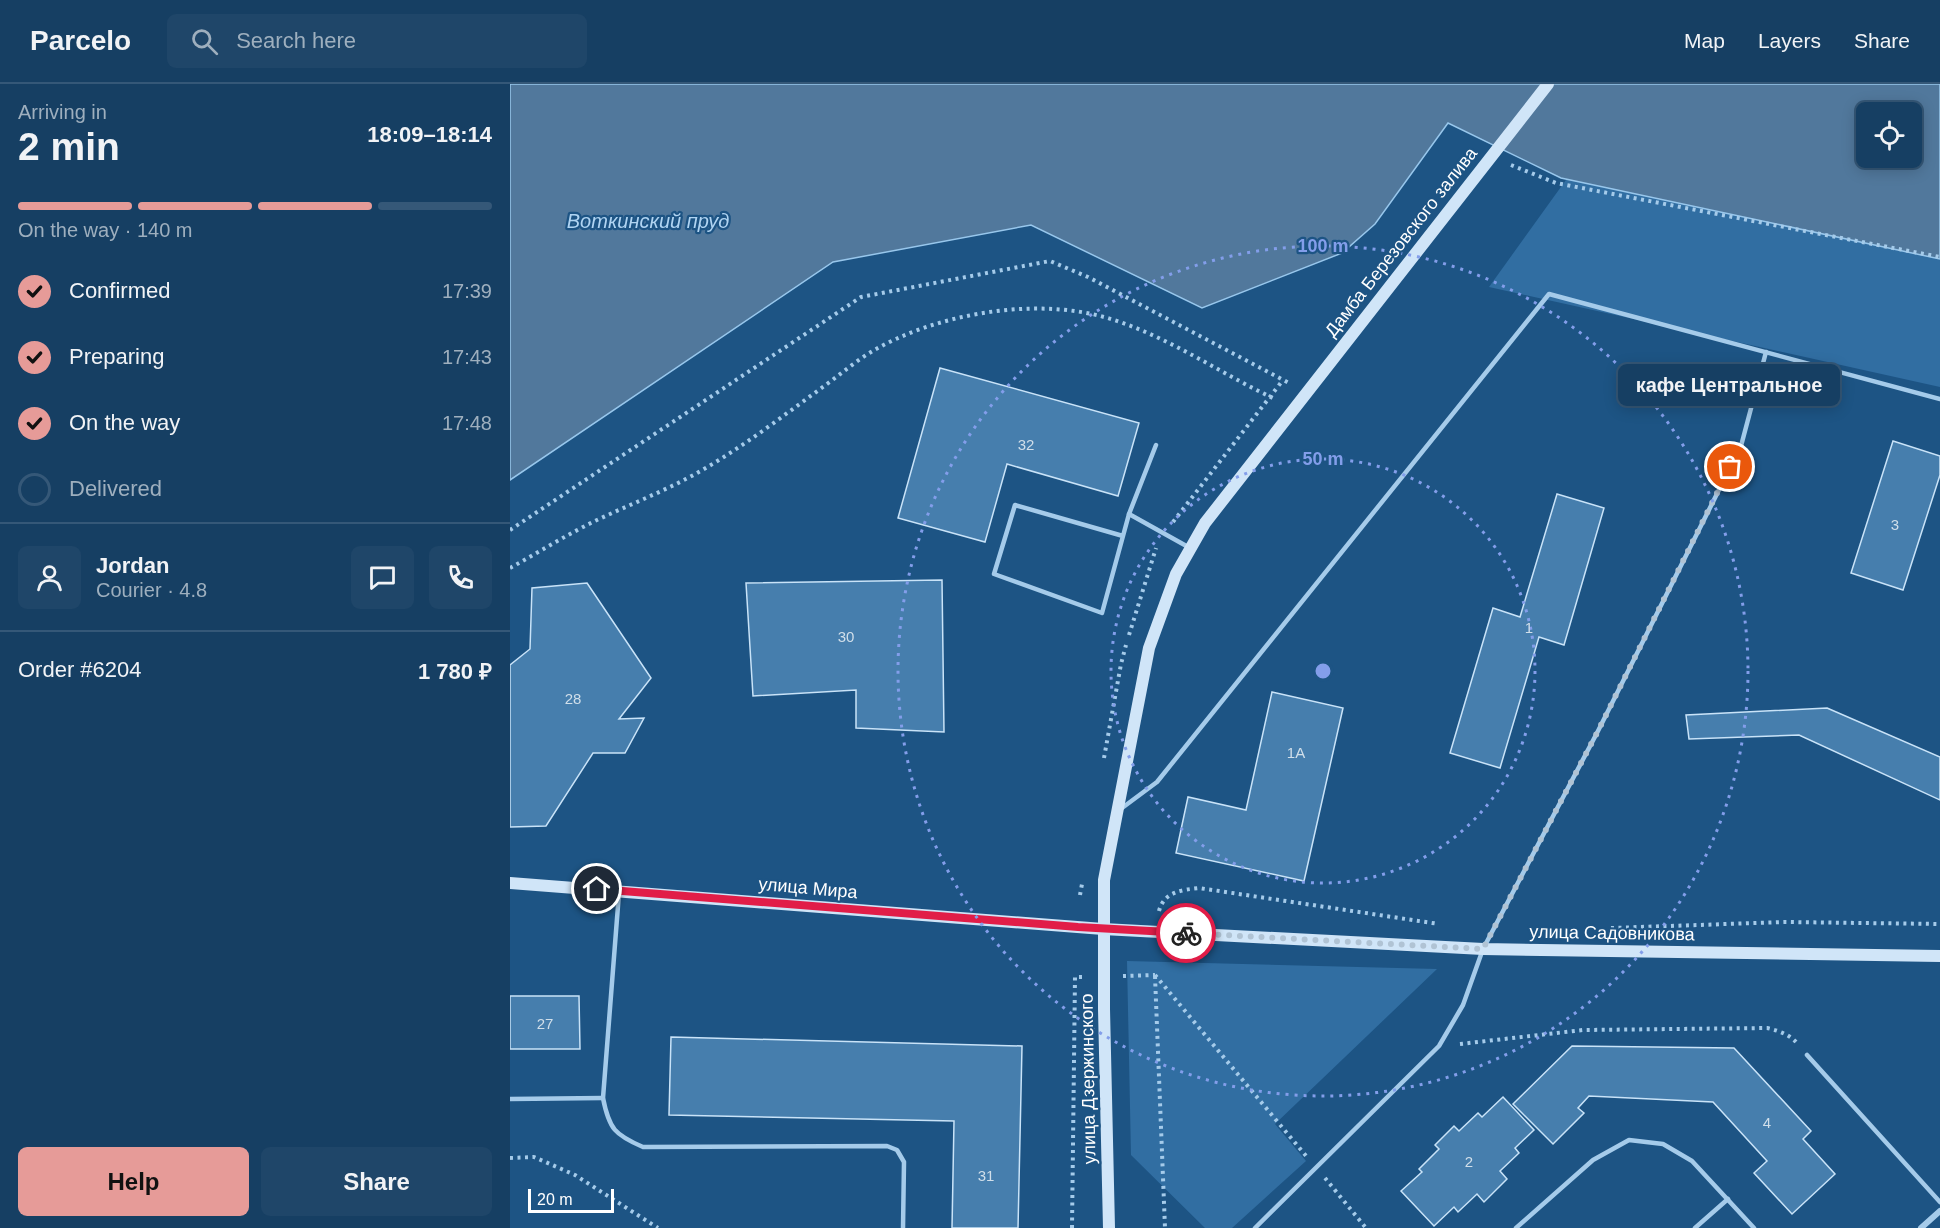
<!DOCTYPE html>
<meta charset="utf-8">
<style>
body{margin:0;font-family:Helvetica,sans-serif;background:#1f4669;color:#f1f3f6;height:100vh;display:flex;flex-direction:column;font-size:22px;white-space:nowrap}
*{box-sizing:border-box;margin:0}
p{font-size:20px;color:#9eafbe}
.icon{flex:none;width:33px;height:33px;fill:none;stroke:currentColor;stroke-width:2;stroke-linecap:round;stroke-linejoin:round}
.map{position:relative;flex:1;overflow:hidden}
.sheet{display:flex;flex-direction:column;background:#163f63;width:510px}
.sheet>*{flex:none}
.controls{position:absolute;left:1346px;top:18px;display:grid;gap:12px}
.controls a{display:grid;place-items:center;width:66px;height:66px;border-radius:9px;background:#163f63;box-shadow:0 3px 15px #0003,0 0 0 2px #355878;font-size:30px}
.scale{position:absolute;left:18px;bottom:15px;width:86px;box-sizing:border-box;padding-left:6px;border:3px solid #fff;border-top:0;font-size:16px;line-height:21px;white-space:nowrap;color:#fff;-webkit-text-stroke:4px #1d5484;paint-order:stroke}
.pin{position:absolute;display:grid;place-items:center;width:51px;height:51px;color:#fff;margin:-26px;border:3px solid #fff;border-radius:50%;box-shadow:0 2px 6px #0007}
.courier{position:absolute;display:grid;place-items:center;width:60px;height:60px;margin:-30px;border:4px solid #e11d48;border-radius:50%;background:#fff;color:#222;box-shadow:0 2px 8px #0007}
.bubble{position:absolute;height:42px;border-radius:9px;background:#163f63;box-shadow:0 3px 15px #0003,0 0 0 2px #355878;font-size:20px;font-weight:700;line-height:42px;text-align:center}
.headline em{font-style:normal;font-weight:700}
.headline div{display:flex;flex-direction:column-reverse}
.headline{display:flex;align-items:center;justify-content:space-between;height:102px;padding:0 18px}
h1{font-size:39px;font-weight:700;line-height:45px}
.bar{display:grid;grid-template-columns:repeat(4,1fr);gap:9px 6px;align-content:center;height:72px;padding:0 18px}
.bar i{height:8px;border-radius:4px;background:#355878}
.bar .on{background:#e69b98}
.bar p{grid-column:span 4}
.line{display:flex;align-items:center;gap:15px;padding:0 18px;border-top:2px solid #355878}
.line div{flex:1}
.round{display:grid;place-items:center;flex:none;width:63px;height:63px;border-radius:9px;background:#1f4669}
ol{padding:0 18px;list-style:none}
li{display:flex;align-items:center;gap:18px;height:66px}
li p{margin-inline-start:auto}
li .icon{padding:6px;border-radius:50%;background:#e69b98;color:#111;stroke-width:4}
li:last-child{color:#9eafbe}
li i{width:33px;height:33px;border:3px solid #355878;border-radius:50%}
.button{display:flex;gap:12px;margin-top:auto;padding:12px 18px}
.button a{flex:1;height:69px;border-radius:9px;background:#e69b98;color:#111;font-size:24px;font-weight:700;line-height:69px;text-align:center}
.button a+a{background:#1f4669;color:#f1f3f6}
header{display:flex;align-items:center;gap:36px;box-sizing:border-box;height:84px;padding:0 30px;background:#163f63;border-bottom:2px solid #355878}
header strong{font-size:28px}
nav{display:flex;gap:33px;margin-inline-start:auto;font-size:21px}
.search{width:420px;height:54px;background:#1f4669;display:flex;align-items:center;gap:15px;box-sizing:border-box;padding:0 21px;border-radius:9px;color:#9eafbe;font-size:22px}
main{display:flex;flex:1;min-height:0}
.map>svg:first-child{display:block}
</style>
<header>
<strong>Parcelo</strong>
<div class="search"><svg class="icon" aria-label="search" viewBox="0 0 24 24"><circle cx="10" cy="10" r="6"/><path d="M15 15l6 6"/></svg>Search here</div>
<nav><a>Map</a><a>Layers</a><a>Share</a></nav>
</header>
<main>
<section class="sheet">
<div class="headline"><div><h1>2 min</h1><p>Arriving in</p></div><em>18:09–18:14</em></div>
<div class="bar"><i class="on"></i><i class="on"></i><i class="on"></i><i></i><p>On the way · 140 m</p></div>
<ol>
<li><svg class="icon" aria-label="check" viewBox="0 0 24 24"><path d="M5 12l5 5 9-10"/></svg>Confirmed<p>17:39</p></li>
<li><svg class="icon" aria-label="check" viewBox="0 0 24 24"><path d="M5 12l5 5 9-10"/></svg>Preparing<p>17:43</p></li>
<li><svg class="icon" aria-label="check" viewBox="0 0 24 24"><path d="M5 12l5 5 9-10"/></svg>On the way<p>17:48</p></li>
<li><i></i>Delivered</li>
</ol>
<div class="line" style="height:108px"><a class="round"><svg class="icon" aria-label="person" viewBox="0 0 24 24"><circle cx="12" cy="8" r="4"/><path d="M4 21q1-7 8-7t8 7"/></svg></a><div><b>Jordan</b><p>Courier · 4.8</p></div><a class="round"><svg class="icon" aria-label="chat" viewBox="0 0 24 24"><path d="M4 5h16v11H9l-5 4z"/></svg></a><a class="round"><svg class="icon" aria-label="phone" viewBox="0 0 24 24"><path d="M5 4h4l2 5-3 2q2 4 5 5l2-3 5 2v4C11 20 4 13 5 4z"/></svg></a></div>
<div class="line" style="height:78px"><div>Order #6204</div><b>1 780 ₽</b></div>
<div class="button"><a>Help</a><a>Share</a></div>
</section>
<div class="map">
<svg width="1430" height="1144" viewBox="0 0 1430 1144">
<rect width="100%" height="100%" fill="#1d5484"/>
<g fill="#316ea2" fill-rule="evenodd">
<path d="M1125 0H1430V303L979 203ZM1356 28H1401V74H1356Z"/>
<polygon points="617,877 927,885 765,1040 796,1077 722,1144 695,1144 621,1071"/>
</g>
<path fill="#51789c" stroke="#98c7ec" stroke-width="1.5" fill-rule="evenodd" d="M0 0H1430V175L1051 94 938 39 865 140 832 169 692 224 521 141 323 178 0 396ZM1356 28H1401V74H1356Z"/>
<g fill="#467ead" stroke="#c9e3f8" stroke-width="1.5">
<polygon points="430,284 629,339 608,412 497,380 475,458 388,434"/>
<polygon points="1383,357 1430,372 1430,391 1393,506 1341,489"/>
<polygon points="1047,410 1094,424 1054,561 1029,553 990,684 940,669 983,524 1010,533"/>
<polygon points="432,496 434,648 346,644 346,606 243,612 236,499"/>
<polygon points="77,499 141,594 109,635 134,634 115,669 83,669 36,742 0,743 0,581 20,565 22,504"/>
<polygon points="762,608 833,624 794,797 666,769 678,713 736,726"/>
<polygon points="1317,624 1430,673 1430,716 1289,651 1179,655 1176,631"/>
<polygon points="0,912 69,912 70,965 0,965"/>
<polygon points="161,953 512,962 508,1144 442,1144 444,1037 159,1031"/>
<polygon points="1062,962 1224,964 1301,1047 1293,1055 1325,1090 1282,1130 1244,1089 1257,1077 1203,1018 1079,1012 1068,1024 1074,1029 1043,1060 1003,1020"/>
<polygon points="993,1013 1024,1046 1005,1064 1009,1069 990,1087 997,1095 974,1118 967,1110 948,1128 944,1123 924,1142 891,1107 912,1088 909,1085 929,1065 925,1061 944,1042 949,1047 968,1029 972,1033"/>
</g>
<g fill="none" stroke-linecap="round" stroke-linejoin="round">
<g stroke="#a5cbea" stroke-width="4" stroke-dasharray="3 4.5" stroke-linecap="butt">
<polyline points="1001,81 1046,99 1430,173"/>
<polyline points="663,438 773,296"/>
<polyline points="0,446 351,213 540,177 578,193 779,299"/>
<path d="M0 484C29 468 58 450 87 436 123 419 160 405 194 385 237 360 277 329 317 300 332 289 346 277 361 268 425 230 522 213 594 233 655 250 709 289 765 315"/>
<polyline points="619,551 646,464"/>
<polyline points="594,674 611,580 616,561"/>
<polyline points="570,811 572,800"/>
<path d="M649 827C654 808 671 806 689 804L929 840"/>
<polyline points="1101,844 1275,838 1430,840"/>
<polyline points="645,891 797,1073"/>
<polyline points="613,892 645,891"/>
<polyline points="645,892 655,1144"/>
<path d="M950 960 1073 946 1257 944C1270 947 1280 951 1288 960"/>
<polyline points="0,1074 24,1073 65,1091 148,1144"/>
<polyline points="815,1094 856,1144"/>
<polyline points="562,1144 565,893 575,893"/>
</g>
<g stroke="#a5cbea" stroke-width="4.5">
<polyline points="646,361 619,430 680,464"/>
<polyline points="613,452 505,421 484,490 592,529 619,430"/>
<polyline points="612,724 647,698 1039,210 1430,315"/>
<path d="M109 809 93 1014C99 1045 105 1051 133 1063L377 1062 387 1066 394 1078 393 1144"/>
<polyline points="1297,971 1430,1118"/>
<polyline points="0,1015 93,1014"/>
<polyline points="745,1144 929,962 953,921 973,865 1088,647 1231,362 1256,268"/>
<polyline points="1006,1144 1083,1076 1119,1056 1153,1060 1182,1077 1244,1144"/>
<polyline points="1185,1144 1218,1115"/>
</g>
<polyline stroke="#a5cbea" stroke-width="6" points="1411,1144 1430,1127"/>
<g stroke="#d0e5f8" stroke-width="12">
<polyline points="0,799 593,845 973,865 1430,872"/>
<polyline points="599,1144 594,925 594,796 639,564 666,490 695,439 1038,0"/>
</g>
</g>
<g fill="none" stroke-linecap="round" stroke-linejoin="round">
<polyline stroke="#b0c3d4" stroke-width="6" stroke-dasharray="0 10.8" points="676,849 973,865 1088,647 1220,383"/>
<polyline stroke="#e11d48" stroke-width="8" points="87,805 568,843 676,849"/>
</g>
<g fill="none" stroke="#839eea" stroke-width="3" stroke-dasharray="3 6">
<circle cx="813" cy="587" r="212"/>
<circle cx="813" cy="587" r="425"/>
</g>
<g text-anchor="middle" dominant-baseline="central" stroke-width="4.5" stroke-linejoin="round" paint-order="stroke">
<g font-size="15" fill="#d1dfea">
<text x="516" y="360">32</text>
<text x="1385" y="440">3</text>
<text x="1019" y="543">1</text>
<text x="336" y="552">30</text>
<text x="63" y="614">28</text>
<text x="786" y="668">1А</text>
<text x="35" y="939">27</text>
<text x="1257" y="1038">4</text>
<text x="959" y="1077">2</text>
<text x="476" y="1091">31</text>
</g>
<g font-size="18" fill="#fff" stroke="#1d5484">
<text transform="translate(891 158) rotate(-52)">Дамба Березовского залива</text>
<text transform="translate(298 804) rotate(5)">улица Мира</text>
<text transform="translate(1102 849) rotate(1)">улица Садовникова</text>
<text transform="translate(578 995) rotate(-91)">улица Дзержинского</text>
</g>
<g font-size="20" font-style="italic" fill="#b0d4f2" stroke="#1d5484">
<text x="138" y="137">Воткинский пруд</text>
</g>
</g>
<circle cx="813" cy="587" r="9" fill="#839eea" stroke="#1d5484" stroke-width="3"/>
<g font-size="18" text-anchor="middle" font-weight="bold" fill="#839eea" stroke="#1d5484" stroke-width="4.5" stroke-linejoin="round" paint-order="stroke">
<text x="813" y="168">100 m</text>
<text x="813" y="381">50 m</text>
</g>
</svg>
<div class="controls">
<a><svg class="icon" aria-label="locate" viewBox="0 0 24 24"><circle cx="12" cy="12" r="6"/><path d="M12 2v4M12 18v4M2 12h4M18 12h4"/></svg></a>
</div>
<div class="scale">20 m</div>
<div class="pin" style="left:1220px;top:383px;background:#ea580c"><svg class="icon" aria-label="bag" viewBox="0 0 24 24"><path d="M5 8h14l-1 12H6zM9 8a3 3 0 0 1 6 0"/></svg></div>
<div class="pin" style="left:87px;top:805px;background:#1f2937"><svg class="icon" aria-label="home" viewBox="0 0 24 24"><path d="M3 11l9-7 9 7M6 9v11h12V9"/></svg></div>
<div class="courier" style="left:676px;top:849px"><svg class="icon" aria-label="bike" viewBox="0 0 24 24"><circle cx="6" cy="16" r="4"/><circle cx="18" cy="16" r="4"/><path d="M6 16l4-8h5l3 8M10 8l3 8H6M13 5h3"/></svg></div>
<div class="bubble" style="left:1108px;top:280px;width:222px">кафе Центральное</div>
</div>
</main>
